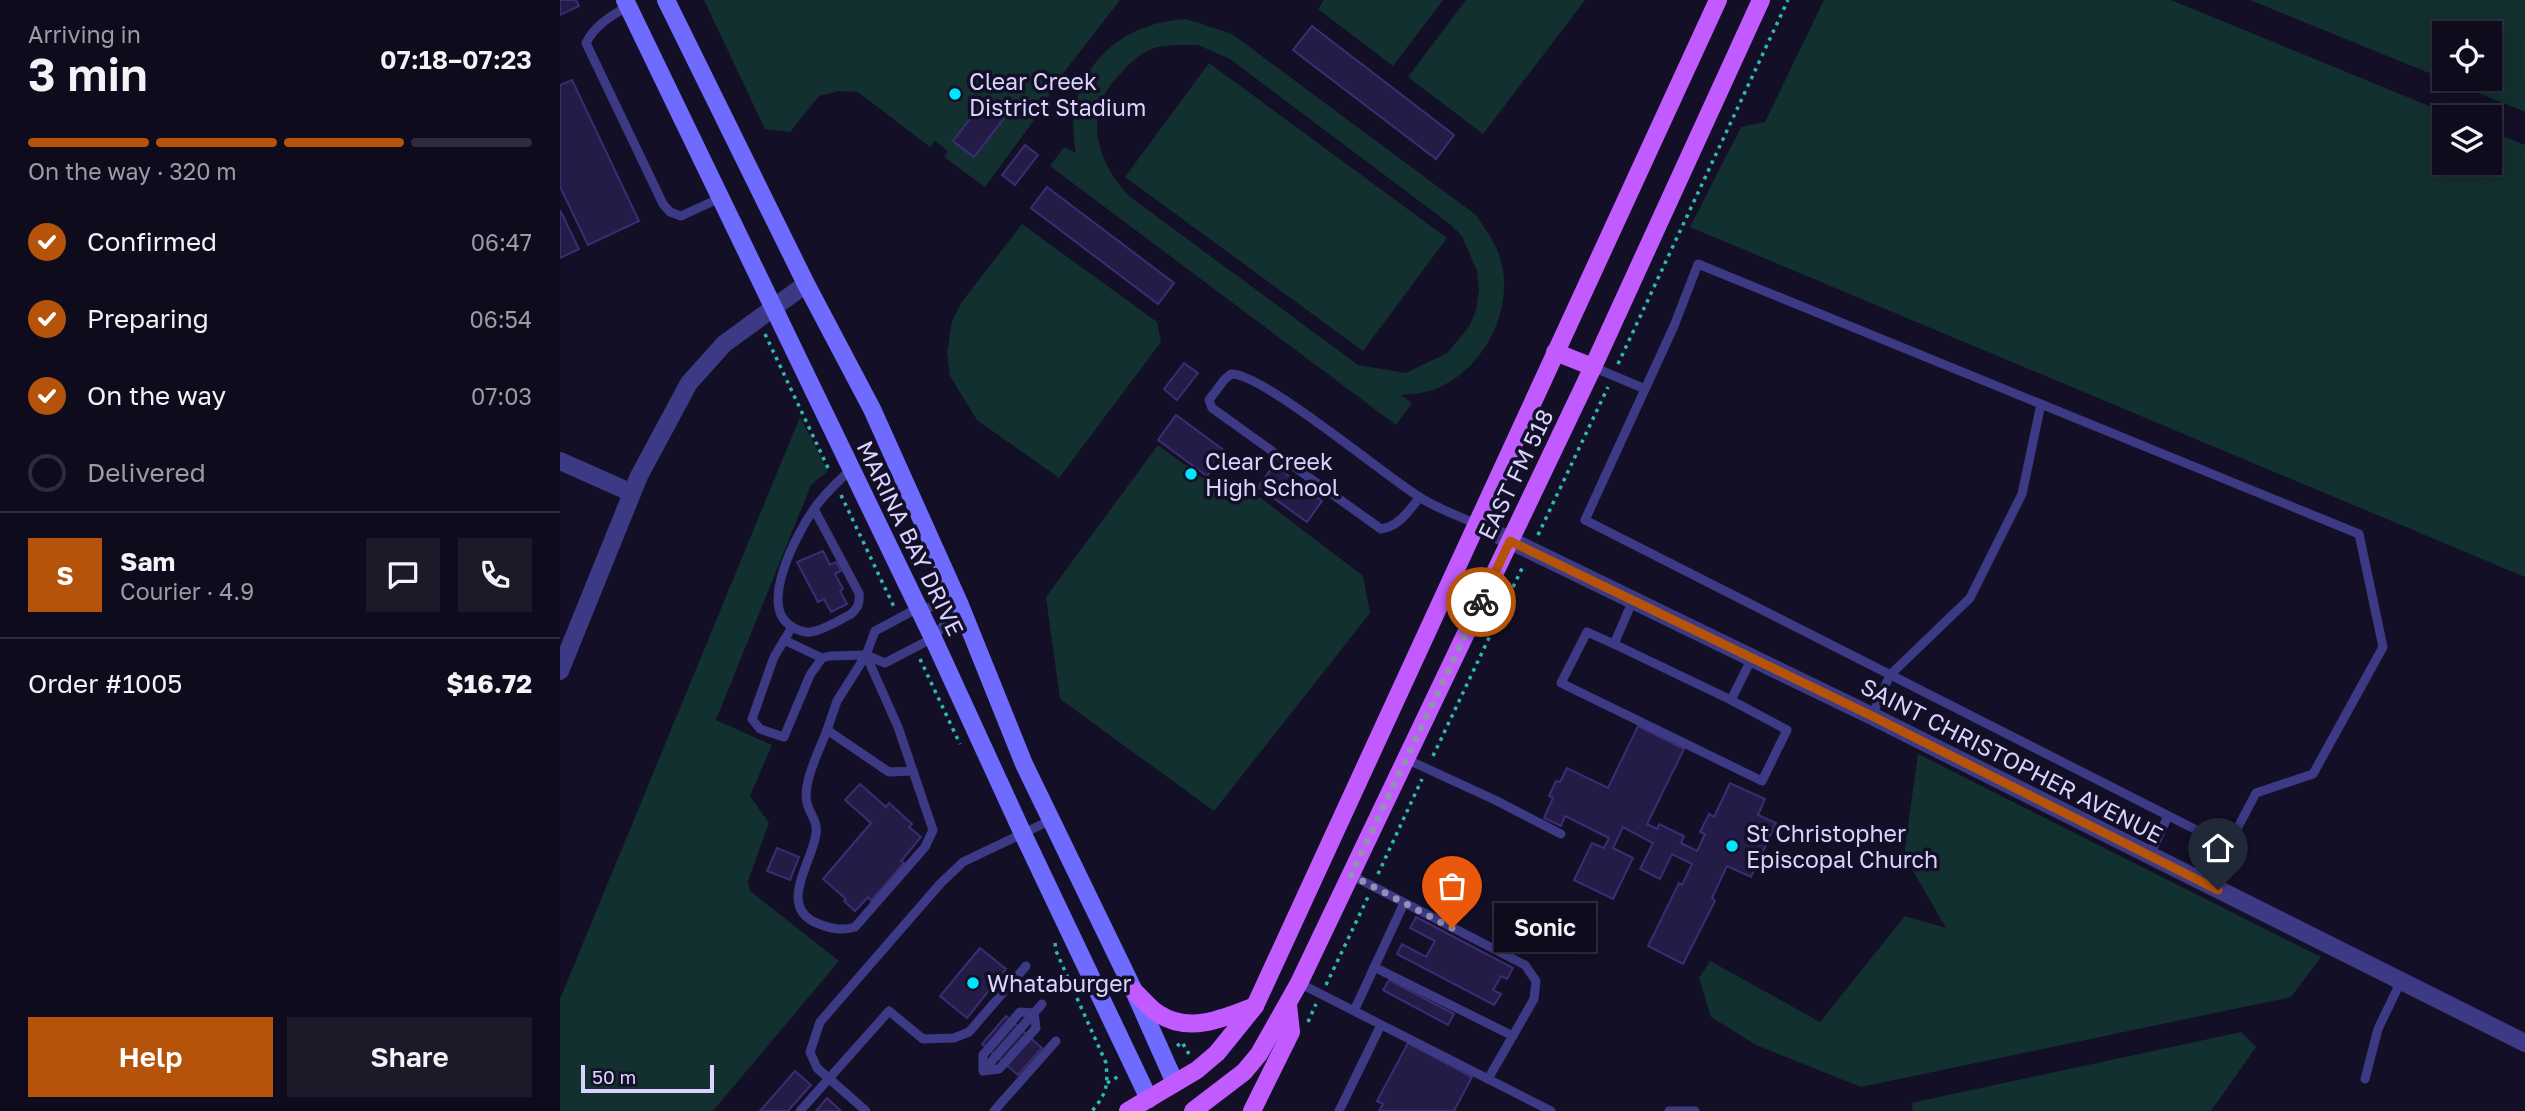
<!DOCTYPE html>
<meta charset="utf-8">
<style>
body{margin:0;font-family:"Golos Text",sans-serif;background:#1c1929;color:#f1f3f6;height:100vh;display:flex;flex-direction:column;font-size:26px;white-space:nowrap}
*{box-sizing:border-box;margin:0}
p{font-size:23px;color:#9b9ba3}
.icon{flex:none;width:38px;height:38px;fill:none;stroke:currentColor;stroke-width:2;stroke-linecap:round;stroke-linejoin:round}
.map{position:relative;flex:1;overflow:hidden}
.panel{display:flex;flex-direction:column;background:#0e0b1c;width:560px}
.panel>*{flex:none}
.controls{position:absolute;left:1872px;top:21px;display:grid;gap:14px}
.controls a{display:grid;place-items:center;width:70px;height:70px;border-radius:0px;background:#0e0b1c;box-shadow:0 4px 18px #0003,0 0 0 2px #2e2b3b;font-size:35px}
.scale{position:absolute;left:21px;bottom:18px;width:133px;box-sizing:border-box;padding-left:7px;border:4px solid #d9d4ff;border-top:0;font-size:19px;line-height:24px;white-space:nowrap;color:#d9d4ff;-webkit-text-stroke:5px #130f26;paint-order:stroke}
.pin{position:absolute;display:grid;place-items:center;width:60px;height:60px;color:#fff;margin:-72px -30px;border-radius:50% 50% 50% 0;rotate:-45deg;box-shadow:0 0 7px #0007}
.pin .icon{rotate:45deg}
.courier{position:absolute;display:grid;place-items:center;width:70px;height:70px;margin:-35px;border:5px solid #b45309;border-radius:50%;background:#fff;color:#222;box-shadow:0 2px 9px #0007}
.bubble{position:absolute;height:49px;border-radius:0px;background:#0e0b1c;box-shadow:0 4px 18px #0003,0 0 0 2px #2e2b3b;font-size:23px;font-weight:600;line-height:49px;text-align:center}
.head em{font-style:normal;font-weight:600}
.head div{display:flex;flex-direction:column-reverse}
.head{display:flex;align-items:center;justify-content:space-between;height:119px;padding:0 28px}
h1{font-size:46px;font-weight:600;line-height:52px}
.bar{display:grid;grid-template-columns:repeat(4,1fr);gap:10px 7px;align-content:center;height:84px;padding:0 28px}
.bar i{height:9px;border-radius:5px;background:#2e2b3b}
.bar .on{background:#b45309}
.bar p{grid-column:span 4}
.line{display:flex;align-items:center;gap:18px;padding:0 28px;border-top:2px solid #2e2b3b}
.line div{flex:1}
.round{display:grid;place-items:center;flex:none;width:74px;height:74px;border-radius:0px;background:#1c1929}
ol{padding:0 28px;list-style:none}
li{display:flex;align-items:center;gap:21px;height:77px}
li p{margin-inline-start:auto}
li .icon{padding:7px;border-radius:50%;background:#b45309;color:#fff;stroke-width:4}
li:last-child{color:#9b9ba3}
li i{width:38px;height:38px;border:4px solid #2e2b3b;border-radius:50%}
.action{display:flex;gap:14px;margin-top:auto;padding:14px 28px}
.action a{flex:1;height:80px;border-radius:0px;background:#b45309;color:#fff;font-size:28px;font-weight:600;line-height:80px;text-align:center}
.action a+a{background:#1c1929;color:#f1f3f6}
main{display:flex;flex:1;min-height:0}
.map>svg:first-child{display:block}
</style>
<main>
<section class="panel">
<div class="head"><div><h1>3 min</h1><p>Arriving in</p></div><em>07:18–07:23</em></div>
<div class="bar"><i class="on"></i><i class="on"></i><i class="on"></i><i></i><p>On the way · 320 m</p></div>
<ol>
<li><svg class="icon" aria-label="check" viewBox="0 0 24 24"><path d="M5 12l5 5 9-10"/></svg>Confirmed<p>06:47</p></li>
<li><svg class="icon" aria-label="check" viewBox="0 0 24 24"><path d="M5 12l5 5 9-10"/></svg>Preparing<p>06:54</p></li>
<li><svg class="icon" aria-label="check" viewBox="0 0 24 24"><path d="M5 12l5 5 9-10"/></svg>On the way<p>07:03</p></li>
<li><i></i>Delivered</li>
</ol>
<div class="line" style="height:126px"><b class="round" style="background:#b45309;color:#fff">S</b><div><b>Sam</b><p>Courier · 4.9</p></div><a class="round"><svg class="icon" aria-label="chat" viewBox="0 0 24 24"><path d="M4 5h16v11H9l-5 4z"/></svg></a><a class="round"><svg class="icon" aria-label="phone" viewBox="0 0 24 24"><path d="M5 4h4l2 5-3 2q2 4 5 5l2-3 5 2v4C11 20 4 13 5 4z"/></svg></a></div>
<div class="line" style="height:91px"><div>Order #1005</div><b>$16.72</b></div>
<div class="action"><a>Help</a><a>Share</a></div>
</section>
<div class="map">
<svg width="1965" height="1111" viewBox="0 0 1965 1111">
<rect width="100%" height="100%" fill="#130f26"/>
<g fill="#12302f" fill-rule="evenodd">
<polygon points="144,0 560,0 491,89 486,104 425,187 384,157 388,151 375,141 370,147 298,92 279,91 259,96 230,132 205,129"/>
<polygon points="764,0 883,0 833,66 758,9"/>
<polygon points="906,0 1025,0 923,134 848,77"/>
<polygon points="1264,0 1611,0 1896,117 1885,117 1885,163 1930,163 1930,131 1965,145 1965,577 1130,227 1181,127 1205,122"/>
<path d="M1690 0H1965V112L1933 99ZM1885 33H1930V79H1885Z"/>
<path d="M626 19 672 34 916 215C923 226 933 239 938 252 958 302 927 367 878 388 866 393 854 394 841 395L852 403 836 425 490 166 504 147 516 153C501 79 553 23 626 19ZM616 45H638L670 59 891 225 902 236 917 271 919 290 916 310 909 327 887 353 846 373 798 365 569 196C534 159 522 109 563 71 571 62 582 52 594 48 601 46 609 46 616 45Z"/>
<polygon points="649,63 887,238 803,351 565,177"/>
<polygon points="462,224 597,322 601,342 499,478 417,420 390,376 387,353 392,321 401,303"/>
<polygon points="240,417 268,471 251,485 156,720 212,745 190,796 209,823 188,881 190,891 279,961 153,1111 0,1111 0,999"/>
<polygon points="598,445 677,503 689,489 803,576 810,613 654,811 500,699 486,597"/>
<polygon points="1358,754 1761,957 1731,997 1301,1087 1196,1045 1151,1017 1139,978 1150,961 1260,1022 1345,916 1386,928 1344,855"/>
<polygon points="1681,1032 1696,1047 1651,1111 1353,1111 1351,1103"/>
</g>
<g fill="#241b47" stroke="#3b2d73" stroke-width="2">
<polygon points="0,0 16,0 19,6 0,15"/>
<polygon points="752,26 894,135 876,159 733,50"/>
<polygon points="12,80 79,221 28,245 0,187 0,85"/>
<polygon points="427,97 448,113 414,157 393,141"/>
<polygon points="465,145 478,155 455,185 442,175"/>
<polygon points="487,187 614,283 598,304 471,208"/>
<polygon points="0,210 19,249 0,258"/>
<polygon points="624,363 638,373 617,400 604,389"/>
<polygon points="616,415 665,451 647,476 598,440"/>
<polygon points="714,465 762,501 747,522 698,487"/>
<polygon points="263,551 270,565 276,562 281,571 275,574 283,589 280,591 287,604 271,612 264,599 258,602 237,562"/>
<polygon points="1078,726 1124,749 1087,824 1097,829 1099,824 1124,836 1121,843 1137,851 1145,834 1140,832 1149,814 1154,817 1170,783 1205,799 1198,815 1216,823 1191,877 1167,866 1152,898 1155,901 1123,964 1088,946 1119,883 1122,885 1132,864 1112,854 1100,879 1080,869 1093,843 1063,827 1053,848 1073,858 1053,899 1014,880 1032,843 1044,848 1049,838 1005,816 1001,826 984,818 993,798 989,796 996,781 1000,782 1007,768 1048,788"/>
<polygon points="300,784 326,807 329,803 352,824 349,827 361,837 341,861 344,863 311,901 308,897 295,911 284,901 286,899 263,879 311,823 285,800"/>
<polygon points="217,848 239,857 230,880 207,871"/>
<polygon points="856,917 953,968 947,979 941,976 933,990 941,994 934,1005 837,954 842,944 866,957 875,941 850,928"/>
<polygon points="420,948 446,969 407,1018 380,996"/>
<polygon points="829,980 894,1014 888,1025 823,990"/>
<polygon points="446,1016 482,1048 458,1075 422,1044"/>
<polygon points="848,1043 912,1077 894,1111 819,1111 823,1104 817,1101"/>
<polygon points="235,1071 251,1085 228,1111 200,1111"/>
<polygon points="267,1098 281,1111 256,1111"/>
</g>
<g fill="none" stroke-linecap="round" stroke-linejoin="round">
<g stroke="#2fb8b0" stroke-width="3.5" stroke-dasharray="3.5 5" stroke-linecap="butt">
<polyline points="205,334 270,472"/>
<polyline points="1058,364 1228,0"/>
<polyline points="281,495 335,609"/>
<polyline points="978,535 1048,387"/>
<polyline points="360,659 400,744"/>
<polyline points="873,756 964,564"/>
<polyline points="818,874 862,779"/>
<path d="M495 943 496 951 546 1063C548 1086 547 1093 532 1111"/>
<polyline points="766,985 808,897"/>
<polyline points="748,1022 756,1004"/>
<polyline points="617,1046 622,1042 629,1054"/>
<polyline points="547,1083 561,1075"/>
</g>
<g stroke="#3d3a85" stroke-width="9">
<path d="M68 6C51 16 35 25 26 43L103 204 110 212 121 216 160 198"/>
<polygon points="1138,264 1799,534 1823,647 1753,774 1696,793 1668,846 1025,520 1114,326"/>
<polyline points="1033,367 1085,389"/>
<path d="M859 498C849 511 838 527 821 529L652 408 649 400 664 380 671 374C701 372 824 475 858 496 875 508 897 515 916 524"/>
<path d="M254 509 299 593C300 603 298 608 291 614 279 620 265 630 251 632 244 633 237 630 231 626 198 606 237 533 254 509 264 494 278 482 291 469"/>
<polyline points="1073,600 1054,644 1027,632 1001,683 1202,781 1227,730 1171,700 1192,658"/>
<polyline points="232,627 214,657 192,719 200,729 224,737 250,675 262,658 270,656 306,655 325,663 373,638 400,605"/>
<polyline points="224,640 262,658"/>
<polyline points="1054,644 1171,700"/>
<polyline points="1312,716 1330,675 1410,598 1462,494 1481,404"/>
<path d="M267 730C260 749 242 783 247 803 250 815 258 821 256 834 252 863 216 908 259 924 272 929 282 931 295 927L365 847 373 830 338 727 306 655"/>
<polyline points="846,759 935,800 1001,834"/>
<polyline points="352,771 329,772 267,730 277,701 306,655 315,631 358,608 400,605"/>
<polyline points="1590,855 1608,816"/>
<polyline points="791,875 965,965 976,981 974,999 928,1079"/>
<polyline points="814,967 953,1036"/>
<polyline points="739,983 991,1111"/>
<polyline points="794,1011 844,903"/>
<polygon points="460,1012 474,1013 476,1028 439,1069 423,1071 423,1055"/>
<polyline points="423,1071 482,1004"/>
<polyline points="1805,1079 1818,1029 1841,981"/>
<polyline points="240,1111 329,1011 363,1039 394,1038 409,1032 466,966"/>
<polyline points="306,1111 257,1068 250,1052 260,1022 380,884 403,862 491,820"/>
<polyline points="434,1111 496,1041"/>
<polyline points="779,1111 821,1025"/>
<polyline points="1109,1111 1135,1111"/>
</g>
<g stroke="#3d3a85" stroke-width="18">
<polyline points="0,461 72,493"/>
<polyline points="916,524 1312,716 1965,1043"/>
<polyline points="0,671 79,476 129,383 164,344 246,284"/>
</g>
<g stroke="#6f6bff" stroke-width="18">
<polyline points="65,0 373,638 463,834 589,1099"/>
<polyline points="106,0 246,284 312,409 400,605 464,764 574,991 615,1083"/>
</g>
<g stroke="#c25bff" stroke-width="18">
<polyline points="995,352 1033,367"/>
<path d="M574 991C582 998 590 1009 599 1014 629 1034 665 1018 695 1006"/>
<polyline points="568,1111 637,1070 657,1053 695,1006 1158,0"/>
<polyline points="633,1111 684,1072 699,1054 739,983 1033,367 1201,0"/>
<polyline points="692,1111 731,1032 728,1005"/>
</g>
</g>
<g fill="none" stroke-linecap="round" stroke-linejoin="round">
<polyline stroke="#948fb3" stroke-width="7" stroke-dasharray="0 12.6" points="892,928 791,875 921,602"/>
<polyline stroke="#b45309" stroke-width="9" points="921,602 950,541 1312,716 1658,890"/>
</g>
<g fill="#00e5ff" stroke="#130f26" stroke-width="2.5">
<circle cx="395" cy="94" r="7"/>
<circle cx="631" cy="474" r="7"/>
<circle cx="1172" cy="846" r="7"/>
<circle cx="413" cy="983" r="7"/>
</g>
<g text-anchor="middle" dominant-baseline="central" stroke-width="7" stroke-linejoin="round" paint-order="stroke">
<g font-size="23" fill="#d9d4ff" stroke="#130f26" text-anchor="start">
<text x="409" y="81">Clear Creek<tspan x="409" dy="26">District Stadium</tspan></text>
<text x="645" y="461">Clear Creek<tspan x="645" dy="26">High School</tspan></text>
<text x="1186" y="833">St Christopher<tspan x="1186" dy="26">Episcopal Church</tspan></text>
<text x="427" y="983">Whataburger</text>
</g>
<g font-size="23" fill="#d9d4ff" stroke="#130f26">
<text transform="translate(955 474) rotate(-64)">EAST FM 518</text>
<text transform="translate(351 538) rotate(64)">MARINA BAY DRIVE</text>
<text transform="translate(1452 760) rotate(27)">SAINT CHRISTOPHER AVENUE</text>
</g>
</g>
</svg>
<div class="controls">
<a><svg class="icon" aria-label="locate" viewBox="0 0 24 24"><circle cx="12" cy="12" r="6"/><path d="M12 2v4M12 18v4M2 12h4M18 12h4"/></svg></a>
<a><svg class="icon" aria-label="layers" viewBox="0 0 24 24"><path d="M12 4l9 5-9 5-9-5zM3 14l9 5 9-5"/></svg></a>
</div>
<div class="scale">50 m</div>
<div class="pin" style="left:892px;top:928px;background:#ea580c"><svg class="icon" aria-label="bag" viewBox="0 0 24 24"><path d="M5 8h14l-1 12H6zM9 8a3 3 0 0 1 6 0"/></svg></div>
<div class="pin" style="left:1658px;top:890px;background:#1f2937"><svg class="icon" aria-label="home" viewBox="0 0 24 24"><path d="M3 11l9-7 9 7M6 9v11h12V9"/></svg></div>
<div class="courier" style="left:921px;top:602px"><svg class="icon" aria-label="bike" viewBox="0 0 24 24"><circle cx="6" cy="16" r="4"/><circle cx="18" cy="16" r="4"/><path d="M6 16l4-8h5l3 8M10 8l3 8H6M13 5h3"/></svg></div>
<div class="bubble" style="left:934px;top:903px;width:102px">Sonic</div>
</div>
</main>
